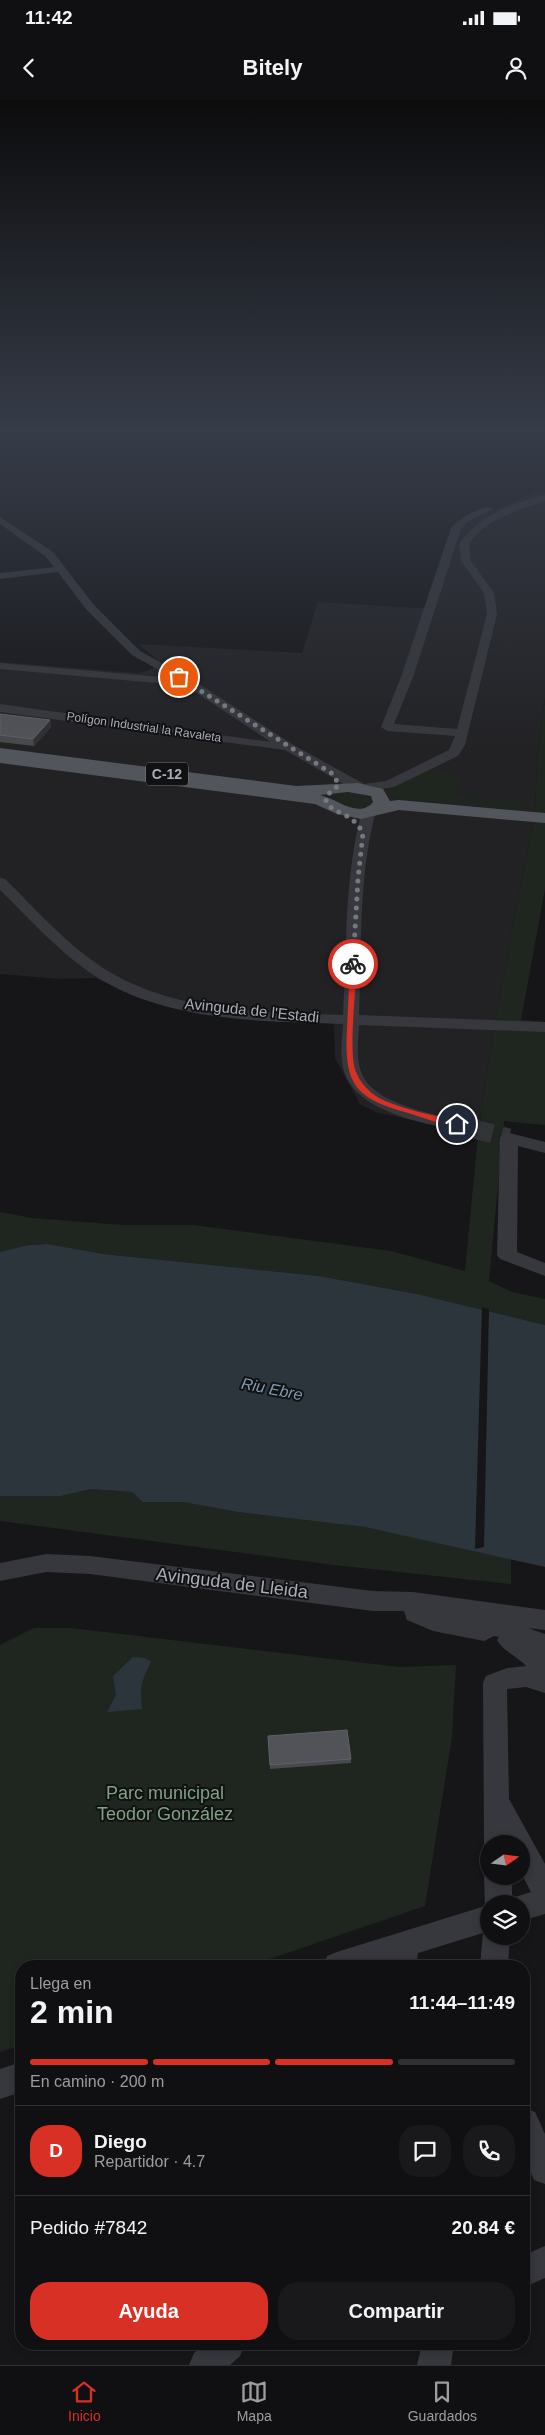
<!DOCTYPE html>
<html lang="es">
<meta charset="utf-8">
<style>
body{margin:0;font-family:Helvetica,sans-serif;background:#19191b;color:#f1f3f6;height:100vh;display:flex;flex-direction:column;font-size:19px;white-space:nowrap}
*{box-sizing:border-box;margin:0}
p{font-size:16px;color:#9c9d9f}
.icon{flex:none;width:28px;height:28px;fill:none;stroke:currentColor;stroke-width:2;stroke-linecap:round;stroke-linejoin:round}
.map{position:relative;flex:1;overflow:hidden}
.details{position:absolute;left:15px;top:1860px;width:515px;height:390px;display:flex;flex-direction:column;background:#101012;border-radius:20px;box-shadow:0 2px 8px #0003,0 0 0 1px #303032}
.details>*{flex:none}
.needle{width:32px;rotate:76deg}
.buttons{position:absolute;left:480px;top:1735px;display:grid;gap:10px}
.buttons a{display:grid;place-items:center;width:50px;height:50px;border-radius:50%;background:#101012;box-shadow:0 2px 8px #0003,0 0 0 1px #303032;font-size:25px}
.pin{position:absolute;display:grid;place-items:center;width:42px;height:42px;color:#fff;margin:-21px;border:2px solid #fff;border-radius:50%;box-shadow:0 1px 5px #0007}
.courier{position:absolute;display:grid;place-items:center;width:50px;height:50px;margin:-25px;border:4px solid #d93025;border-radius:50%;background:#fff;color:#222;box-shadow:0 1px 6px #0007}
.headline em{font-style:normal;font-weight:600}
.headline div{display:flex;flex-direction:column-reverse}
.headline{display:flex;align-items:center;justify-content:space-between;height:85px;padding:0 15px}
h1{font-size:32px;font-weight:600;line-height:38px}
.bar{display:grid;grid-template-columns:repeat(4,1fr);gap:8px 5px;align-content:center;height:60px;padding:0 15px}
.bar i{height:6px;border-radius:4px;background:#303032}
.bar .active{background:#d93025}
.bar p{grid-column:span 4}
.line{display:flex;align-items:center;gap:12px;padding:0 15px;border-top:1px solid #303032}
.line div{flex:1}
.round{display:grid;place-items:center;flex:none;width:52px;height:52px;border-radius:20px;background:#19191b}
.cta{display:flex;gap:10px;margin-top:auto;padding:10px 15px}
.cta a{flex:1;height:58px;border-radius:20px;background:#d93025;color:#fff;font-size:20px;font-weight:600;line-height:58px;text-align:center}
.cta a+a{background:#19191b;color:#f1f3f6}
.status{display:flex;justify-content:space-between;align-items:center;height:35px;padding:0 25px;background:#101012;direction:ltr}
.status svg{height:14px;fill:currentColor}
header{display:flex;justify-content:space-between;align-items:center;height:65px;padding:0 15px;background:#101012;font-size:22px;font-weight:600}
.dock{display:flex;justify-content:space-around;align-items:center;height:70px;border-top:1px solid #303032;background:#101012;font-size:14px;color:#9c9d9f}
.dock a{display:grid;justify-items:center;gap:2px}
.dock .active{color:#d93025}
.map>svg:first-child{display:block}
</style>
<div class="status"><b>11:42</b><svg viewBox="0 0 49 12"><path d="M0 12V9h3v3zM5 12V6h3v6zM10 12V3h3v9zM15 12V0h3v12zM26 1h20v11H26zM47 4h2v5h-2z"/></svg></div>
<header><svg class="icon" aria-label="back" viewBox="0 0 24 24"><path d="M15 5l-7 7 7 7"/></svg>Bitely<svg class="icon" aria-label="person" viewBox="0 0 24 24"><circle cx="12" cy="8" r="4"/><path d="M4 21q1-7 8-7t8 7"/></svg></header>
<div class="map">
<svg width="545" height="2265" viewBox="0 0 545 2265">
<rect width="100%" height="100%" fill="#161618"/>
<polygon fill="#222225" points="535,392 545,393 545,598 537,661 535,712 494,925 478,1035 375,1012 360,1004 335,958 334,923 217,916 188,907 149,901 96,878 59,879 0,874 0,562 139,573 164,565 138,544 302,553 318,502 434,509 461,424"/>
<g fill="#1e261f">
<polygon points="545,598 545,789 521,920 545,922 545,1025 504,1021 489,1181 512,1192 545,1199 545,1225 417,1194 319,1176 103,1154 48,1144 28,1145 0,1152 0,1112 32,1118 123,1125 193,1125 391,1151 465,1171 478,1035 494,925 535,712 537,661"/>
<polygon points="424,670 460,675 457,696 524,702 523,711 402,699 390,694 388,690 391,686"/>
<path d="M344 691 373 695 375 703C359 712 348 709 333 701L337 694Z"/>
<polygon points="91,1389 132,1392 144,1402 183,1402 238,1412 365,1427 493,1454 511,1459 511,1484 334,1465 0,1421 0,1396 61,1396"/>
<polygon points="34,1528 71,1528 399,1567 456,1565 452,1637 425,1806 249,1866 21,1866 21,1945 0,1952 0,1545"/>
</g>
<g fill="#2c353c">
<polygon points="48,1144 103,1154 319,1176 417,1194 545,1225 545,1467 365,1427 238,1412 183,1402 143,1402 132,1392 91,1389 61,1396 0,1396 0,1152 28,1145"/>
<path d="M133 1557 144 1558 151 1561C141 1584 140 1584 142 1609L107 1612 116 1595 113 1576Z"/>
</g>
<polygon fill="#161618" points="482,1207 489,1209 484,1447 475,1449"/>
<g fill="none" stroke-linecap="round" stroke-linejoin="round">
<polyline stroke="#333438" stroke-width="19" stroke-dasharray="19 9" stroke-linecap="butt" points="474,1029 509,1038"/>
<g fill="#37383d" fill-rule="evenodd">
<path d="M545 395V401C516 411 487 418 469 444L471 461 494 493 497 514 465 645 458 656 394 687 364 692 354 690 285 650 0 612V604L271 642 183 584 179 585 0 569V563L173 578 132 555 86 509 58 472 0 479V473L54 467 45 456 0 424V417L53 452 94 505 140 551 196 582 292 644 364 684 386 681 449 650 455 636 387 631 381 627 401 577 451 428C458 420 484 402 494 409L467 422 461 429 413 577 394 624 457 629 487 514 484 493 461 461 459 444C479 415 512 404 545 395Z"/>
<path d="M369 707 376 711C358 776 362 848 359 915L545 922V932L359 925C358 942 355 962 364 978 381 1008 449 1017 480 1025L483 1029 480 1033 474 1034C436 1025 361 1016 345 974 339 958 342 941 343 924 258 921 162 922 89 872 56 849 29 818 0 790V778L5 779C36 809 64 842 100 866 171 913 262 912 343 915 347 848 344 776 362 711Z"/>
<polygon points="509,1033 545,1042 545,1053 518,1046 517,1152 545,1163 545,1176 500,1159 497,1155 500,1038 503,1034"/>
<path d="M46 1454 90 1456 373 1491 413 1492 545 1510V1530L528 1528 545 1534V1593L526 1587 507 1589 509 1699 545 1764V1814L521 1821V1804H489V1836H510L508 1866H480L483 1833 418 1853 416 1866H388V1862L377 1866H323L327 1856 337 1852 485 1806 484 1776 489 1767V1776H512V1798L531 1792 521 1773V1744H489V1753L484 1744 483 1583 486 1576 507 1568 526 1566C517 1556 503 1551 497 1540L499 1537 494 1536 484 1541 433 1531 407 1520 404 1511H373L90 1474 46 1472 0 1481V1463Z"/>
<polygon points="21,1962 21,1992 0,1999 0,1969"/>
<polygon points="524,2008 535,2012 545,2034 545,2084 534,2080 524,2057"/>
<polygon points="545,2146 545,2178 524,2187 524,2155"/>
<polygon points="204,2244 245,2244 240,2256 230,2265 189,2265 194,2253"/>
<polygon points="422,2244 454,2244 451,2265 417,2265"/>
</g>
<path fill="#53555c" fill-rule="evenodd" d="M0 648 296 686 358 683 383 689 390 701 399 700 545 713V723L399 710 361 719 337 714 315 704 0 663ZM348 692 371 696 373 702C359 719 337 699 320 695Z"/>
</g>
<g fill="#47494d">
<polygon points="0,614 50,620 51,627 34,646 0,642"/>
<polygon points="268,1640 351,1659 351,1663 270,1669"/>
</g>
<polygon fill="#2f3033" points="50,620 51,627 34,646 33,639"/>
<g fill="#525359" stroke="#5f6168">
<polygon points="0,614 50,620 33,639 0,635"/>
<polygon points="347,1630 351,1659 270,1665 268,1636"/>
</g>
<linearGradient id="sky" x2="0" y2="1"><stop stop-color="#0c0c0d"/><stop offset="0.51" stop-color="#363c48"/><stop offset="1" stop-color="#363c48" stop-opacity="0"/></linearGradient>
<rect width="545" height="648" fill="url(#sky)"/>
<path fill="#d93025" d="M353 862 357 864C356 888 348 954 356 972 362 988 377 999 393 1004 414 1012 438 1016 460 1022V1026C444 1027 423 1017 408 1013 354 998 344 984 347 929 348 908 349 886 350 864Z"/>
<g fill="none" stroke-linecap="round" stroke-linejoin="round">
<path stroke="#757880" stroke-width="5" stroke-dasharray="0 9" d="M179 577 333 674 339 685 326 696V702C336 716 351 711 363 733L358 779 353 864"/>
</g>
<g text-anchor="middle" dominant-baseline="central" stroke-width="4" stroke-linejoin="round" paint-order="stroke">
<g font-size="12" fill="#a8adb8" stroke="#111113">
<text transform="translate(144 627) rotate(8)">Polígon Industrial la Ravaleta</text>
</g>
<rect fill="#111113" stroke="#7b7e86" stroke-width="1" x="146" y="662.5" width="42" height="23" rx="4"/>
<g font-size="14" font-weight="bold" fill="#a8adb8">
<text x="167" y="674">C-12</text>
</g>
<g font-size="15" fill="#a8adb8" stroke="#111113">
<text transform="translate(252 910) rotate(6)">Avinguda de l'Estadi</text>
</g>
<g font-size="16" font-style="italic" fill="#7f9bb3" stroke="#111113">
<text transform="translate(272 1289) rotate(11)">Riu Ebre</text>
</g>
<g font-size="18" fill="#a8adb8" stroke="#111113">
<text transform="translate(232 1483) rotate(7)">Avinguda de Lleida</text>
</g>
<g font-size="18" fill="#7fa381" stroke="#111113">
<text x="165" y="1693">Parc municipal<tspan x="165" dy="21">Teodor González</tspan></text>
</g>
</g>
</svg>
<div class="buttons">
<a><svg class="needle" viewBox="-14 -14 28 28"><path d="M0-13l5 13h-10z" fill="#e53935"/><path d="M0 13l5-13h-10z" fill="#9c9d9f"/></svg></a>
<a><svg class="icon" aria-label="layers" viewBox="0 0 24 24"><path d="M12 4l9 5-9 5-9-5zM3 14l9 5 9-5"/></svg></a>
</div>
<div class="pin" style="left:179px;top:577px;background:#ea580c"><svg class="icon" aria-label="bag" viewBox="0 0 24 24"><path d="M5 8h14l-1 12H6zM9 8a3 3 0 0 1 6 0"/></svg></div>
<div class="pin" style="left:457px;top:1024px;background:#1f2937"><svg class="icon" aria-label="home" viewBox="0 0 24 24"><path d="M3 11l9-7 9 7M6 9v11h12V9"/></svg></div>
<div class="courier" style="left:353px;top:864px"><svg class="icon" aria-label="bike" viewBox="0 0 24 24"><circle cx="6" cy="16" r="4"/><circle cx="18" cy="16" r="4"/><path d="M6 16l4-8h5l3 8M10 8l3 8H6M13 5h3"/></svg></div>
<section class="details">
<div class="headline"><div><h1>2 min</h1><p>Llega en</p></div><em>11:44–11:49</em></div>
<div class="bar"><i class="active"></i><i class="active"></i><i class="active"></i><i></i><p>En camino · 200 m</p></div>
<div class="line" style="height:90px"><b class="round" style="background:#d93025;color:#fff">D</b><div><b>Diego</b><p>Repartidor · 4.7</p></div><a class="round"><svg class="icon" aria-label="chat" viewBox="0 0 24 24"><path d="M4 5h16v11H9l-5 4z"/></svg></a><a class="round"><svg class="icon" aria-label="phone" viewBox="0 0 24 24"><path d="M5 4h4l2 5-3 2q2 4 5 5l2-3 5 2v4C11 20 4 13 5 4z"/></svg></a></div>
<div class="line" style="height:65px"><div>Pedido #7842</div><b>20.84 €</b></div>
<div class="cta"><a>Ayuda</a><a>Compartir</a></div>
</section>
</div>
<nav class="dock">
<a class="active"><svg class="icon" aria-label="home" viewBox="0 0 24 24"><path d="M3 11l9-7 9 7M6 9v11h12V9"/></svg>Inicio</a>
<a><svg class="icon" aria-label="map" viewBox="0 0 24 24"><path d="M3 6l6-2 6 2 6-2v14l-6 2-6-2-6 2zM9 4v14M15 6v14"/></svg>Mapa</a>
<a><svg class="icon" aria-label="saved" viewBox="0 0 24 24"><path d="M7 4h10v16l-5-4-5 4z"/></svg>Guardados</a>
</nav>
